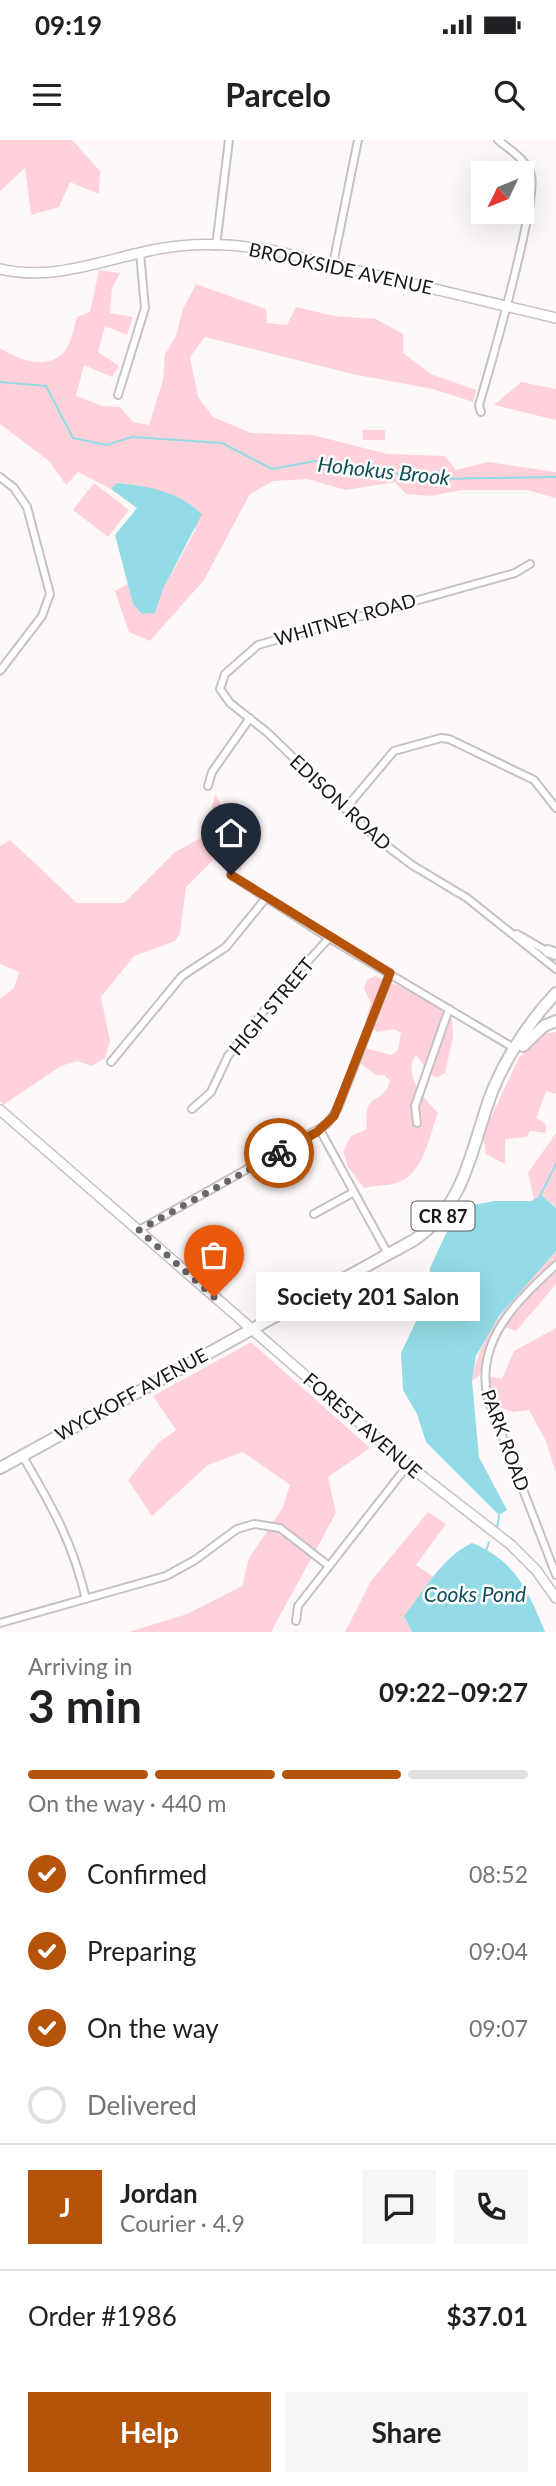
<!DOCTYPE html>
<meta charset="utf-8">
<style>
body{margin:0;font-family:Lato,sans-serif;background:#f6f6f6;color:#202124;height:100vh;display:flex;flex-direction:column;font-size:26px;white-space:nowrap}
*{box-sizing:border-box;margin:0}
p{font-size:23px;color:#757577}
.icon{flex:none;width:38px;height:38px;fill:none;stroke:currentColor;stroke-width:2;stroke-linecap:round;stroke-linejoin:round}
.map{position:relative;height:1492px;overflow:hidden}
.panel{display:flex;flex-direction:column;background:#fff;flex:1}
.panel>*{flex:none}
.needle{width:46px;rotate:227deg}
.fabs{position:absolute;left:471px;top:21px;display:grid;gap:14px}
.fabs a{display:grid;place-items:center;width:63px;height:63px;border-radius:0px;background:#fff;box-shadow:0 7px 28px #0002;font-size:35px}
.pin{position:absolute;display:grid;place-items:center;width:60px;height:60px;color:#fff;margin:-72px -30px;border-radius:50% 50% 50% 0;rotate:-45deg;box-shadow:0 0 7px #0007}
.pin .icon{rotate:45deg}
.courier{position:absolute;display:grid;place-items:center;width:70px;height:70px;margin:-35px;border:5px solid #b45309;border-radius:50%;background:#fff;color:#222;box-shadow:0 2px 9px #0007}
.bubble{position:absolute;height:49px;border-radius:0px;background:#fff;box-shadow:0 7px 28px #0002;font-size:23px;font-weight:700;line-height:49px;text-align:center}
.overview em{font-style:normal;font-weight:700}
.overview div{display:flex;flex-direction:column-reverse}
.overview{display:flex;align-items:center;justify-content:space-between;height:119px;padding:0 28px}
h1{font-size:46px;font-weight:700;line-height:52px}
.bar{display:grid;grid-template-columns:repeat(4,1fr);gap:10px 7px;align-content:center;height:84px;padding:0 28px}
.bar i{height:9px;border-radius:5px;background:#e0e0e0}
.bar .current{background:#b45309}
.bar p{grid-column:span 4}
.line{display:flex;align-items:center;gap:18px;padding:0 28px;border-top:2px solid #e0e0e0}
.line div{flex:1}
.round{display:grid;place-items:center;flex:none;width:74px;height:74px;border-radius:0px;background:#f6f6f6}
ol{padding:0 28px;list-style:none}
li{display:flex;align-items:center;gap:21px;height:77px}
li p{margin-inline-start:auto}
li .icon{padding:7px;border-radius:50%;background:#b45309;color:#fff;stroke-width:4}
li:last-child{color:#757577}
li i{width:38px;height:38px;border:4px solid #e0e0e0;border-radius:50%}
.button{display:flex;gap:14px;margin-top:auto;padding:14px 28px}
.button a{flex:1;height:80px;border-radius:0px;background:#b45309;color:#fff;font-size:28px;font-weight:700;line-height:80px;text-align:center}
.button a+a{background:#f6f6f6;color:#202124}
.status{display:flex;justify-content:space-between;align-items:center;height:49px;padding:0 35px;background:#fff;direction:ltr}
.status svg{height:19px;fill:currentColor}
header{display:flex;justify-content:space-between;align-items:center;height:91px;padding:0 28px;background:#fff;font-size:32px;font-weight:700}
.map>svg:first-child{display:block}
</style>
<div class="status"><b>09:19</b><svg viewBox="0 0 49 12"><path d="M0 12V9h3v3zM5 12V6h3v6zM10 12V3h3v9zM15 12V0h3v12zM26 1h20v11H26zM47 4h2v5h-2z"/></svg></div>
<header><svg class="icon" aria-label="menu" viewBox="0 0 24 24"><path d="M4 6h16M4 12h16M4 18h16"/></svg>Parcelo<svg class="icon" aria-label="search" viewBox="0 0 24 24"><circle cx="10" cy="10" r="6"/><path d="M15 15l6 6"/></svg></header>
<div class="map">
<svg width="556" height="1492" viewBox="0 0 556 1492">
<rect width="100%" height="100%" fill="#fff8f9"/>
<g fill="#ffd2db">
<polygon points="0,0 72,0 100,31 99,54 70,42 59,67 31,75 25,28 0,51"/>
<path d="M99 130 120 133 112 148 110 173 133 177 127 195 105 186 98 212 119 226 112 237 84 225 76 256 102 266 120 267 133 282 149 285 163 240 165 214 176 196 183 169 196 144 266 169 267 183 287 185 296 167 334 176 376 179 403 194V213L431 234 476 250 473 262 433 249 357 235 205 197 190 217 198 257 213 277 251 293 313 295 387 314 445 316 456 330 488 322 556 332V358L527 350H462L430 356 406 354 395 342 346 350 307 339 273 341 250 354 204 440 150 501 129 492 115 451 128 444 133 464 155 473 163 449 196 389 117 343 111 349 78 332 66 345 49 321 0 284V208C17 220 51 232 66 209 72 201 74 186 77 177L90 172Z"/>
<polygon points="521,242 556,249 556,280 494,265"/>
<polygon points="362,290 385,290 385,300 363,300"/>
<polygon points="94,343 129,370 108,397 73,370"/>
<polygon points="215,654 243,704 246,721 240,730 213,720 186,747 180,793 175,801 134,816 101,857 110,901 105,918 92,926 77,921 61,926 3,965 0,961 0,859 14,848 19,832 0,824 0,706 10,700 77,763 124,763 175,712 206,695"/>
<path d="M375 836 416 853 452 878 453 897 445 933 437 938 430 934 416 915C402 935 424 958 438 973 429 996 424 1034 397 1043 387 1046 375 1045 364 1048L348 1027 343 1011 351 996 367 989C362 949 383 967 390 941L384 935H376L356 920 357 911 365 908 391 915 398 910 401 893 394 889 377 892 366 879 371 863 364 848 367 840Z"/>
<polygon points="556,892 556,954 546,951 536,978 546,984 546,993 530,991 527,997 505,999 505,1024 486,1014 483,995 518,919 541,894"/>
<polygon points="556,993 556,1067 541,1055 534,1059 528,1033"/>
<path d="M556 1111V1144L516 1191 503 1186 479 1236 472 1241C480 1187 521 1150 556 1111Z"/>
<polygon points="556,1188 556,1333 546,1301 529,1270 513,1272 496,1266 488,1236 502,1239 514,1211"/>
<polygon points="251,1202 370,1308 328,1337 336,1373 271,1492 129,1492 187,1474 242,1446 249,1418 282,1369 290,1345 243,1312 208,1325 152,1376 128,1340 158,1303 176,1290 153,1256"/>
<polygon points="428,1372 446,1384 416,1425 434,1437 404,1476 412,1492 345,1492 371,1441"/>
</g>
<g fill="#93dbe6">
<path d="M116 343C149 346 177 351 202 374L163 449 155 473 142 474 133 464 115 395 137 368 111 349Z"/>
<polygon points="541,1055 556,1068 556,1111 499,1176 476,1216 472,1241 479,1317 507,1370 499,1375 426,1302 417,1274 403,1250 401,1213 429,1154 430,1128 449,1087 467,1066 494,1061 531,1061"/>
<path d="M472 1403C515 1420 529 1452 545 1492H412L404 1476C423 1452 443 1416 472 1403Z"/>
</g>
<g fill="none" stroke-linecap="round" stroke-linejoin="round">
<g stroke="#93dbe6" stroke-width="2">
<polyline points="0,242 46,246 73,298 106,305 132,297 222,303 272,329 315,321 432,339 556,337"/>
<polyline points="540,1056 556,1024"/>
<polyline points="497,1388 499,1376"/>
<polyline points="486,1411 489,1402"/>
</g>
<g stroke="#c7c1c2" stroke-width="10">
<g id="street">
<polyline points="216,106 229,0"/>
<polyline points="333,124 358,0"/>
<polyline points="118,255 145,168 140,113"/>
<path d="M481 272 479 265C490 228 538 62 531 35 526 19 510 10 498 0"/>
<polyline points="0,337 14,348 27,367 50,454 42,476 0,531"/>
<polyline points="530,424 515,433 258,505 225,534 220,549 230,563 268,593 375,697 412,725 467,758 556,829"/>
<polyline points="208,646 212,632 250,578"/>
<polyline points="345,669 394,611 441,598 449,599 534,640 556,668"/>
<polyline points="231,735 329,798 514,908"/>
<polyline points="517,794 550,813"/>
<polyline points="111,922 182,836 226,807 266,758"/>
<polyline points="192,969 211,952 228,916 270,863 329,798"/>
<polyline points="417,983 415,966 449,869"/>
<polyline points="320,990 388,1114"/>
<polyline points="314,1074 354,1052"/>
<polyline points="139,1090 327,984 338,968 390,833"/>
<path d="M556 1125C517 1161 474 1201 488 1259L556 1435"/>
<path d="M22 1315C52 1367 72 1400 86 1459"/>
<polyline points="296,1481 298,1466 408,1325"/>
<polyline points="0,1483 166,1436 195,1420 237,1389 254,1384 280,1388 329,1426"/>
</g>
</g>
<g stroke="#c7c1c2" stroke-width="12">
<g id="secondary">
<path d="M0 129C55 142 104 119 158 109 195 102 237 104 275 111L556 178"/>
<polyline points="0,970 408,1325 511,1405 536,1430 556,1458"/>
</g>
</g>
<g stroke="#c7c1c2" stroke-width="14">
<g id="primary">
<polyline points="548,811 556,814"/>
<polyline points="523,906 544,886 556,881"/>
<path d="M0 1328 414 1100C469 1063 471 1003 494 947 509 912 531 880 556 853"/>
</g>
</g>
<use href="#street" stroke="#fff" stroke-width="6"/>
<use href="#secondary" stroke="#fff" stroke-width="9"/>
<use href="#primary" stroke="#fff" stroke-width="10"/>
</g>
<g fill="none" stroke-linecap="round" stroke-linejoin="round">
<polyline stroke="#6a6666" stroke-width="7" stroke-dasharray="0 12.6" points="214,1157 139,1090 279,1013"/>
<polyline stroke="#b45309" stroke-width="9" points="231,735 390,833 334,976 317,992 279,1013"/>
</g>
<g text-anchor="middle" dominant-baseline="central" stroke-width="5" stroke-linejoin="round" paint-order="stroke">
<rect fill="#fff" stroke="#5e5d5d" stroke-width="2" x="411.5" y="1061.5" width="63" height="29" rx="5"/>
<g font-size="18" font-weight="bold" fill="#191717">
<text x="443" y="1076">CR 87</text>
</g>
<g font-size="19" fill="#191717" stroke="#fff">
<text transform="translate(341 128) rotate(12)">BROOKSIDE AVENUE</text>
<text transform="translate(345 479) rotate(-16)">WHITNEY ROAD</text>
<text transform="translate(341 662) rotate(43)">EDISON ROAD</text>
<text transform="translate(271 866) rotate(-50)">HIGH STREET</text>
<text transform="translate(131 1254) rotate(-29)">WYCKOFF AVENUE</text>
<text transform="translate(363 1285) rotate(41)">FOREST AVENUE</text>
<text transform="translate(506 1300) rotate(70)">PARK ROAD</text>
</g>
<g font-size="21" font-style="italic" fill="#0e4e56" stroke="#fff">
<text transform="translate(384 330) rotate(6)">Hohokus Brook</text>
<text x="475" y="1453">Cooks Pond</text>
</g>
</g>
</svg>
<div class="fabs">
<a><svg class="needle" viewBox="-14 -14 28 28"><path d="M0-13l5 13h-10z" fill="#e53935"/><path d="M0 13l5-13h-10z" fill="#757577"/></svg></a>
</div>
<div class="pin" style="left:214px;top:1157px;background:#ea580c"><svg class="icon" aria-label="bag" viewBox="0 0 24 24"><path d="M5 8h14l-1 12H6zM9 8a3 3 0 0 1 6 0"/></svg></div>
<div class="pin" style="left:231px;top:735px;background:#1f2937"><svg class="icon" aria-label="home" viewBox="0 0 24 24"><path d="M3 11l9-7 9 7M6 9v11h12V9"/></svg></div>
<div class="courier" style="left:279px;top:1013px"><svg class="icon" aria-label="bike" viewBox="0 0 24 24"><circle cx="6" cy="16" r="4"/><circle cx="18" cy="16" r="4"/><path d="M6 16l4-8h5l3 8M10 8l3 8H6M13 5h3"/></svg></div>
<div class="bubble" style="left:256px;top:1132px;width:224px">Society 201 Salon</div>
</div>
<section class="panel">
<div class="overview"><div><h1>3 min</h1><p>Arriving in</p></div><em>09:22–09:27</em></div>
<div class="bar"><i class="current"></i><i class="current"></i><i class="current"></i><i></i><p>On the way · 440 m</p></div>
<ol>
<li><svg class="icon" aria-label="check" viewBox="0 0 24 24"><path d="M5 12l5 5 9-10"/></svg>Confirmed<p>08:52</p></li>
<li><svg class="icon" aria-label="check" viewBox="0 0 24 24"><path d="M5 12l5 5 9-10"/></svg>Preparing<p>09:04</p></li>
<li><svg class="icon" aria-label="check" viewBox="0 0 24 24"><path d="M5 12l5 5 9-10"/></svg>On the way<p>09:07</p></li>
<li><i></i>Delivered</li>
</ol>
<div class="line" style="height:126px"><b class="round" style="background:#b45309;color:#fff">J</b><div><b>Jordan</b><p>Courier · 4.9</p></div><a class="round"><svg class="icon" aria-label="chat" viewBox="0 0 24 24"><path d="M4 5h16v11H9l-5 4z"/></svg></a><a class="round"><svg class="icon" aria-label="phone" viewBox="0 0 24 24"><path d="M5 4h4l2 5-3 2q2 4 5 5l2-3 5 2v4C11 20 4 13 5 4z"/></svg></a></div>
<div class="line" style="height:91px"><div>Order #1986</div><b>$37.01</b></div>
<div class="button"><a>Help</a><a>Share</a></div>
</section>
